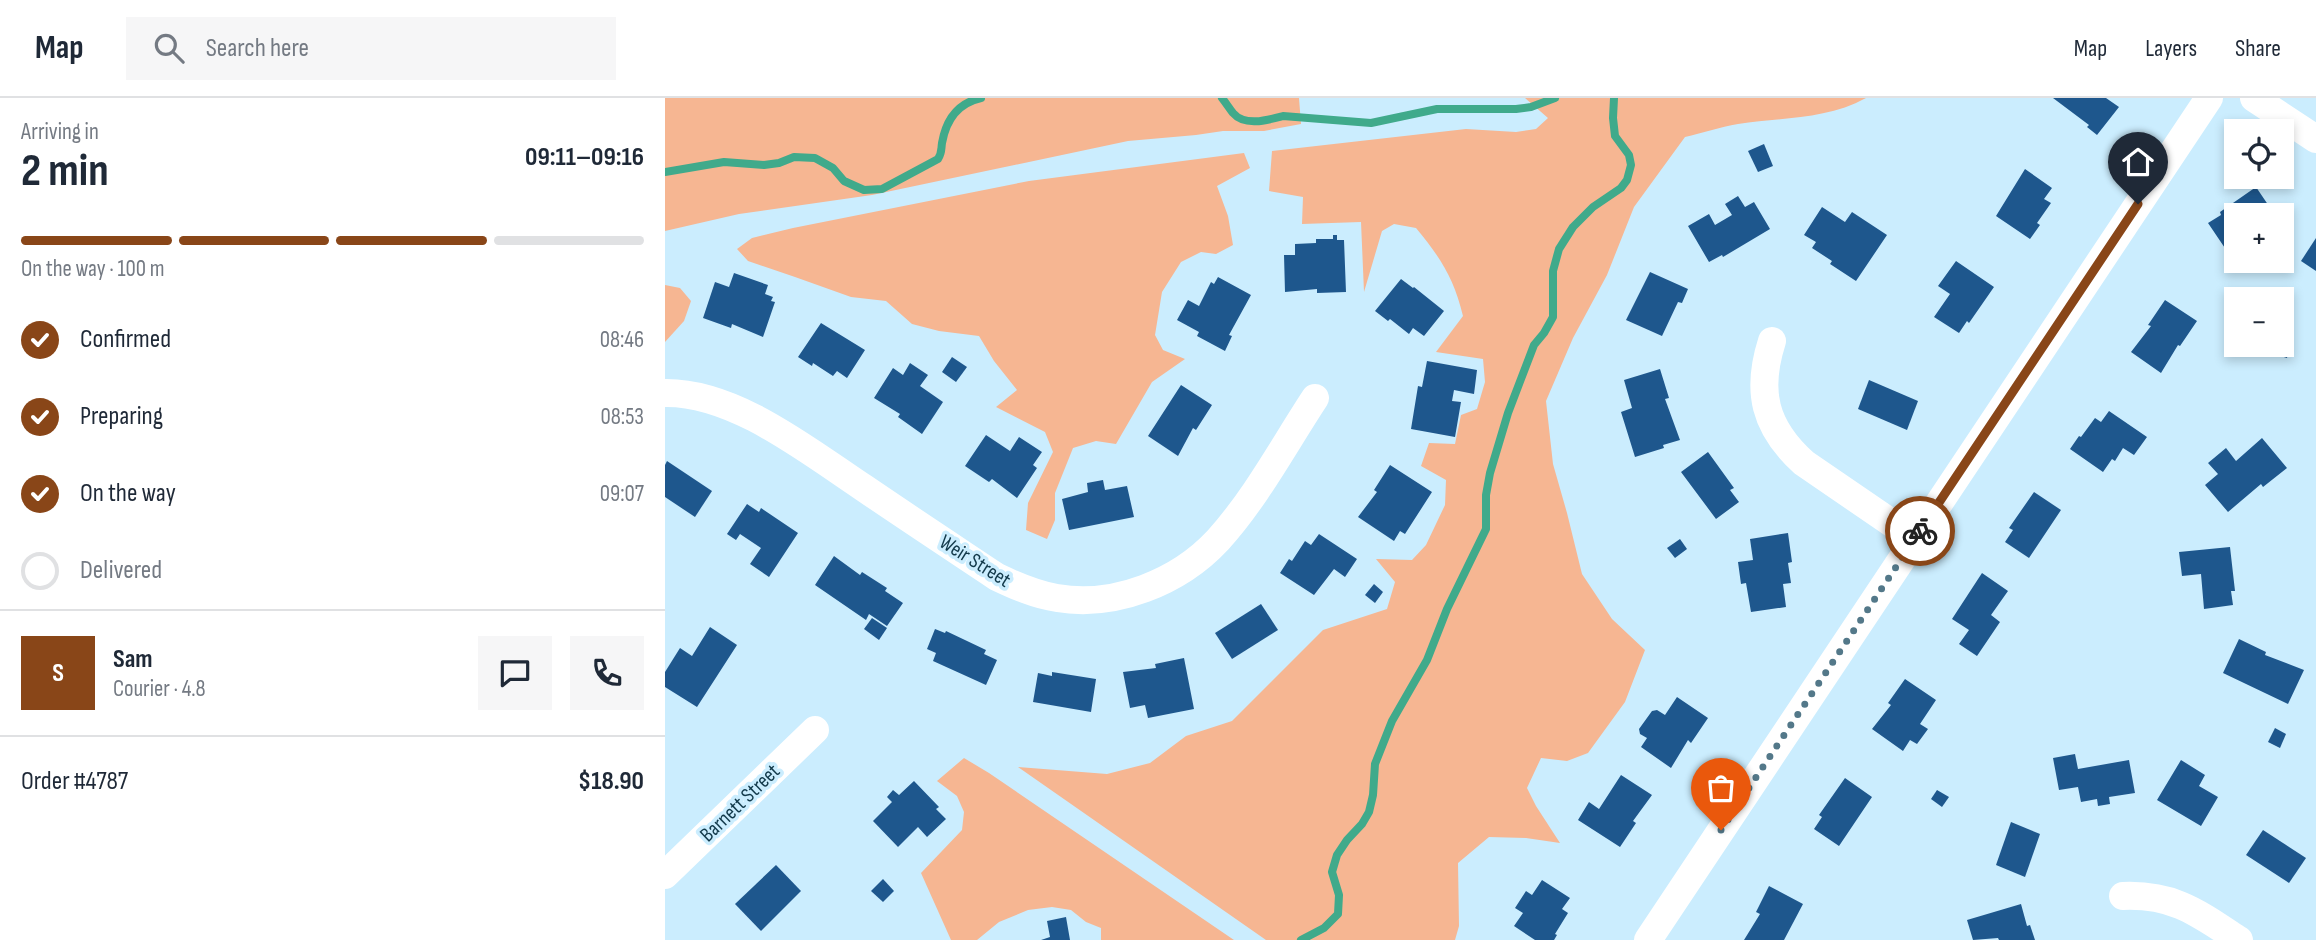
<!DOCTYPE html>
<meta charset="utf-8">
<style>
body{margin:0;font-family:"Sofia Sans Condensed",sans-serif;background:#f6f6f7;color:#1f2937;height:100vh;display:flex;flex-direction:column;font-size:26px;white-space:nowrap}
*{box-sizing:border-box;margin:0}
p{font-size:23px;color:#747a83}
.icon{flex:none;width:38px;height:38px;fill:none;stroke:currentColor;stroke-width:2;stroke-linecap:round;stroke-linejoin:round}
.map{position:relative;flex:1;overflow:hidden}
.drawer{display:flex;flex-direction:column;background:#fff;width:665px}
.drawer>*{flex:none}
.buttons{position:absolute;left:1559px;top:21px;display:grid;gap:14px}
.buttons a{display:grid;place-items:center;width:70px;height:70px;border-radius:0px;background:#fff;box-shadow:0 4px 10px #0003;font-size:35px}
.pin{position:absolute;display:grid;place-items:center;width:60px;height:60px;color:#fff;margin:-72px -30px;border-radius:50% 50% 50% 0;rotate:-45deg;box-shadow:0 0 7px #0007}
.pin .icon{rotate:45deg}
.courier{position:absolute;display:grid;place-items:center;width:70px;height:70px;margin:-35px;border:5px solid #894618;border-radius:50%;background:#fff;color:#222;box-shadow:0 2px 9px #0007}
.head em{font-style:normal;font-weight:700}
.head div{display:flex;flex-direction:column-reverse}
.head{display:flex;align-items:center;justify-content:space-between;height:119px;padding:0 21px}
h1{font-size:46px;font-weight:700;line-height:52px}
.bar{display:grid;grid-template-columns:repeat(4,1fr);gap:10px 7px;align-content:center;height:84px;padding:0 21px}
.bar i{height:9px;border-radius:5px;background:#e0e1e3}
.bar .on{background:#894618}
.bar p{grid-column:span 4}
.line{display:flex;align-items:center;gap:18px;padding:0 21px;border-top:2px solid #e0e1e3}
.line div{flex:1}
.round{display:grid;place-items:center;flex:none;width:74px;height:74px;border-radius:0px;background:#f6f6f7}
ol{padding:0 21px;list-style:none}
li{display:flex;align-items:center;gap:21px;height:77px}
li p{margin-inline-start:auto}
li .icon{padding:7px;border-radius:50%;background:#894618;color:#fff;stroke-width:4}
li:last-child{color:#747a83}
li i{width:38px;height:38px;border:4px solid #e0e1e3;border-radius:50%}
header{display:flex;align-items:center;gap:42px;box-sizing:border-box;height:98px;padding:0 35px;background:#fff;border-bottom:2px solid #e0e1e3}
header strong{font-size:33px}
nav{display:flex;gap:38px;margin-inline-start:auto;font-size:24px}
.search{width:490px;height:63px;background:#f6f6f7;display:flex;align-items:center;gap:18px;box-sizing:border-box;padding:0 24px;border-radius:0px;color:#747a83;font-size:26px}
main{display:flex;flex:1;min-height:0}
.map>svg:first-child{display:block}
</style>
<header>
<strong>Map</strong>
<div class="search"><svg class="icon" aria-label="search" viewBox="0 0 24 24"><circle cx="10" cy="10" r="6"/><path d="M15 15l6 6"/></svg>Search here</div>
<nav><a>Map</a><a>Layers</a><a>Share</a></nav>
</header>
<main>
<section class="drawer">
<div class="head"><div><h1>2 min</h1><p>Arriving in</p></div><em>09:11–09:16</em></div>
<div class="bar"><i class="on"></i><i class="on"></i><i class="on"></i><i></i><p>On the way · 100 m</p></div>
<ol>
<li><svg class="icon" aria-label="check" viewBox="0 0 24 24"><path d="M5 12l5 5 9-10"/></svg>Confirmed<p>08:46</p></li>
<li><svg class="icon" aria-label="check" viewBox="0 0 24 24"><path d="M5 12l5 5 9-10"/></svg>Preparing<p>08:53</p></li>
<li><svg class="icon" aria-label="check" viewBox="0 0 24 24"><path d="M5 12l5 5 9-10"/></svg>On the way<p>09:07</p></li>
<li><i></i>Delivered</li>
</ol>
<div class="line" style="height:126px"><b class="round" style="background:#894618;color:#fff">S</b><div><b>Sam</b><p>Courier · 4.8</p></div><a class="round"><svg class="icon" aria-label="chat" viewBox="0 0 24 24"><path d="M4 5h16v11H9l-5 4z"/></svg></a><a class="round"><svg class="icon" aria-label="phone" viewBox="0 0 24 24"><path d="M5 4h4l2 5-3 2q2 4 5 5l2-3 5 2v4C11 20 4 13 5 4z"/></svg></a></div>
<div class="line" style="height:91px"><div>Order #4787</div><b>$18.90</b></div>
</section>
<div class="map">
<svg width="1651" height="842" viewBox="0 0 1651 842">
<rect width="100%" height="100%" fill="#cbedfe"/>
<g fill="#f6b692">
<polygon points="0,0 634,0 636,26 599,33 558,33 531,37 463,43 207,97 74,116 0,133"/>
<path d="M860 0H1201C1161 22 1117 19 1073 26 1055 29 1037 35 1020 39L969 109 942 177 908 240 881 303 888 366 902 415 917 476 947 521 980 552 960 604 923 655 902 663 876 660 862 690 871 708 895 745 861 740 824 739 793 765 794 828 790 842H601L353 669 442 676 485 665 521 638 567 623 658 532 722 511 730 484 711 461 747 462 761 447 780 407 781 382 756 368 764 345 790 346 796 317 812 311 820 284 818 261 771 254 798 218C789 180 775 159 751 130L729 126 717 133 699 194 696 124 637 126 638 99 604 93 607 53 801 31 851 34 871 31 883 20Z"/>
<polygon points="579,55 585,70 552,88 563,118 568,147 551,156 536,154 516,164 497,194 490,237 498,252 520,261 487,284 451,346 431,343 408,350 390,395 390,422 382,441 361,432 363,405 388,354 380,334 331,309 352,292 329,263 314,238 274,233 247,226 221,203 186,199 130,179 83,163 72,151 87,140 128,130 364,83"/>
<polygon points="0,187 15,190 26,203 19,223 0,244"/>
<polygon points="299,660 324,675 569,842 436,842 436,830 421,824 406,812 387,809 363,812 334,824 312,842 286,842 256,775 297,732 299,714 292,698 272,683"/>
</g>
<g fill="none" stroke-linecap="round" stroke-linejoin="round">
<g stroke="#40aa8b" stroke-width="8">
<path d="M557 0C561 5 564 10 568 15 580 29 603 22 618 18L706 25 772 11H851L866 9 890 0"/>
<path d="M0 74 59 64 99 67 114 65 129 59 150 60 168 70 179 83 199 92 217 91 273 61C277 55 276 52 277 45 281 22 293 5 316 0"/>
<polyline points="636,842 659,830 673,816 674,797 667,774 672,757 682,742 697,726 704,714 708,697 710,666 727,623 762,562 782,511 821,431 821,397 825,375 843,315 869,247 879,235 888,219 888,173 894,151 908,129 928,109 956,90 962,82 966,67 964,57 950,38 948,20 949,0"/>
</g>
</g>
<g fill="#1e578d">
<polygon points="1388,0 1441,0 1454,9 1432,37 1422,29 1424,27"/>
<polygon points="1099,46 1108,68 1093,74 1083,53"/>
<polygon points="1360,71 1387,90 1379,101 1386,105 1372,125 1375,127 1365,141 1331,118"/>
<polygon points="1591,89 1610,117 1572,117 1572,156 1566,159 1543,125 1556,117 1555,114"/>
<polygon points="1073,98 1080,109 1089,104 1105,131 1058,159 1057,157 1044,164 1023,128 1044,116 1050,127 1067,117 1060,106"/>
<polygon points="1157,109 1180,124 1187,114 1222,137 1191,183 1165,166 1167,163 1147,150 1151,144 1139,137"/>
<polygon points="668,137 672,137 672,142 679,142 681,194 652,195 652,191 620,194 619,157 630,157 630,146 651,145 651,141 668,141"/>
<polygon points="1651,140 1651,173 1636,163"/>
<polygon points="1291,163 1329,189 1304,225 1302,223 1294,235 1269,219 1285,196 1273,188"/>
<polygon points="985,174 1023,191 1017,205 1013,204 997,238 961,222"/>
<polygon points="69,175 103,187 100,196 108,199 106,203 110,204 98,239 67,226 66,230 38,220 50,184 64,189"/>
<polygon points="553,179 586,197 564,237 567,238 560,253 532,238 534,234 512,222 523,202 534,208 546,184 549,186"/>
<polygon points="736,181 748,190 749,189 779,213 759,238 748,230 744,236 725,221 723,223 710,213"/>
<polygon points="1500,202 1532,223 1515,248 1513,247 1496,275 1466,254 1486,228 1483,227"/>
<polygon points="156,225 200,252 182,280 172,273 168,278 148,265 147,268 133,259"/>
<polygon points="1617,244 1625,247 1622,260 1603,254 1605,247 1617,247"/>
<polygon points="287,259 302,269 291,284 277,274"/>
<polygon points="762,263 812,272 809,296 789,292 787,303 796,304 790,339 746,331 753,288 757,289"/>
<polygon points="245,265 263,277 255,288 278,304 257,336 233,319 235,316 209,300 228,270 238,277"/>
<polygon points="995,271 1004,300 1000,301 1015,342 998,347 999,350 970,359 956,314 967,310 959,282"/>
<polygon points="1204,282 1253,303 1242,332 1193,311"/>
<polygon points="516,287 547,307 531,332 528,330 513,358 483,338"/>
<polygon points="1444,313 1482,339 1469,357 1458,350 1450,363 1447,361 1438,374 1405,351 1414,338 1416,339 1430,320 1436,324"/>
<polygon points="321,337 345,353 354,339 377,354 368,367 372,370 352,400 327,381 324,384 300,368"/>
<polygon points="1597,340 1622,370 1598,389 1596,386 1563,414 1540,387 1553,376 1543,365 1561,350 1571,363"/>
<polygon points="1043,354 1069,390 1065,392 1074,404 1051,421 1016,374"/>
<polygon points="2,363 47,393 30,419 0,399 0,367"/>
<polygon points="725,367 767,394 740,436 735,433 729,443 693,419 712,394 709,392"/>
<polygon points="438,382 440,392 462,388 469,419 404,432 397,401 423,394 422,385"/>
<polygon points="1369,394 1396,412 1364,460 1340,444 1348,432 1344,430"/>
<polygon points="82,406 94,414 96,410 133,435 104,479 85,466 96,450 75,436 71,442 62,436"/>
<polygon points="1123,435 1127,464 1123,465 1126,485 1118,486 1121,509 1086,514 1081,485 1076,486 1073,464 1088,462 1085,441"/>
<polygon points="654,436 692,461 680,479 669,471 649,497 615,475 624,461 627,463 640,443 646,447"/>
<polygon points="1015,441 1022,451 1010,460 1002,450"/>
<polygon points="1565,449 1570,493 1566,493 1568,507 1539,511 1536,476 1517,478 1514,454"/>
<polygon points="169,458 195,477 197,474 222,490 220,493 238,505 222,528 204,516 201,522 150,487"/>
<polygon points="1317,475 1343,493 1326,517 1335,524 1312,558 1294,546 1304,532 1287,521"/>
<polygon points="709,486 718,494 710,505 700,497"/>
<polygon points="596,506 613,532 567,561 550,535"/>
<polygon points="207,520 222,530 214,542 199,531"/>
<polygon points="45,529 72,547 32,609 0,589 0,574 15,550 27,558"/>
<polygon points="270,531 280,535 281,533 321,552 319,556 332,562 321,587 268,563 271,555 262,551"/>
<polygon points="1574,541 1601,554 1600,557 1639,572 1623,606 1558,575"/>
<polygon points="519,560 529,611 483,620 480,607 465,610 458,574 491,570 490,566"/>
<polygon points="387,574 431,581 426,614 368,604 373,575 387,578"/>
<polygon points="1240,581 1271,602 1255,626 1263,631 1252,646 1245,642 1238,653 1207,631 1226,607 1223,605"/>
<polygon points="1012,599 1043,620 1026,645 1023,642 1006,670 976,649 982,640 975,636 974,631 987,613 992,612 1000,617"/>
<polygon points="1610,630 1621,636 1615,650 1603,644"/>
<polygon points="1410,656 1413,671 1464,662 1470,695 1444,699 1445,706 1433,708 1432,701 1416,704 1413,689 1394,692 1388,660"/>
<polygon points="1516,662 1540,677 1534,688 1553,699 1536,728 1492,702"/>
<polygon points="956,677 987,697 968,723 971,725 955,749 913,722 924,704 934,711"/>
<polygon points="1180,680 1207,699 1174,748 1149,731 1157,719 1154,717"/>
<polygon points="249,683 274,709 271,711 281,721 262,739 253,729 233,749 208,723 227,704 222,699 228,692 234,697"/>
<polygon points="1272,692 1284,699 1277,709 1266,701"/>
<polygon points="1346,724 1375,736 1360,779 1331,767"/>
<polygon points="1598,732 1641,760 1624,785 1581,757"/>
<polygon points="111,767 136,793 96,833 70,806"/>
<polygon points="218,781 229,793 218,804 206,793"/>
<polygon points="877,782 905,800 897,811 903,815 890,836 892,837 889,842 870,842 849,828 858,815 850,810 861,793 867,797"/>
<polygon points="1104,788 1138,806 1119,842 1079,842 1095,816 1091,814"/>
<polygon points="1356,806 1362,828 1365,827 1370,842 1334,842 1333,840 1308,842 1302,822"/>
<polygon points="401,819 405,842 376,842 385,839 382,823"/>
</g>
<g fill="none" stroke-linecap="round" stroke-linejoin="round">
<g stroke="#fff" stroke-width="28">
<polyline points="1589,0 1651,41"/>
<path d="M1107 243C1091 293 1099 329 1139 365L1250 441"/>
<path d="M0 295C70 294 143 353 199 390 243 420 287 449 332 479 351 488 371 497 392 500 450 510 514 484 553 442 591 400 619 347 650 300"/>
<polyline points="0,777 150,632"/>
<path d="M1458 798C1509 796 1533 815 1574 842"/>
<polyline points="983,842 1544,0"/>
</g>
</g>
<g fill="none" stroke-linecap="round" stroke-linejoin="round">
<polyline stroke="#537889" stroke-width="7" stroke-dasharray="0 12.6" points="1056,732 1255,433"/>
<polyline stroke="#894618" stroke-width="9" points="1255,433 1473,106"/>
</g>
<g text-anchor="middle" dominant-baseline="central" stroke-width="7" stroke-linejoin="round" paint-order="stroke">
<g font-size="21" fill="#12394a" stroke="#cbedfe">
<text transform="translate(310 463) rotate(32)">Weir Street</text>
<text transform="translate(75 705) rotate(-44)">Barnett Street</text>
</g>
</g>
</svg>
<div class="buttons">
<a><svg class="icon" aria-label="locate" viewBox="0 0 24 24"><circle cx="12" cy="12" r="6"/><path d="M12 2v4M12 18v4M2 12h4M18 12h4"/></svg></a>
<a>+</a>
<a>−</a>
</div>
<div class="pin" style="left:1056px;top:732px;background:#ea580c"><svg class="icon" aria-label="bag" viewBox="0 0 24 24"><path d="M5 8h14l-1 12H6zM9 8a3 3 0 0 1 6 0"/></svg></div>
<div class="pin" style="left:1473px;top:106px;background:#1f2937"><svg class="icon" aria-label="home" viewBox="0 0 24 24"><path d="M3 11l9-7 9 7M6 9v11h12V9"/></svg></div>
<div class="courier" style="left:1255px;top:433px"><svg class="icon" aria-label="bike" viewBox="0 0 24 24"><circle cx="6" cy="16" r="4"/><circle cx="18" cy="16" r="4"/><path d="M6 16l4-8h5l3 8M10 8l3 8H6M13 5h3"/></svg></div>
</div>
</main>
